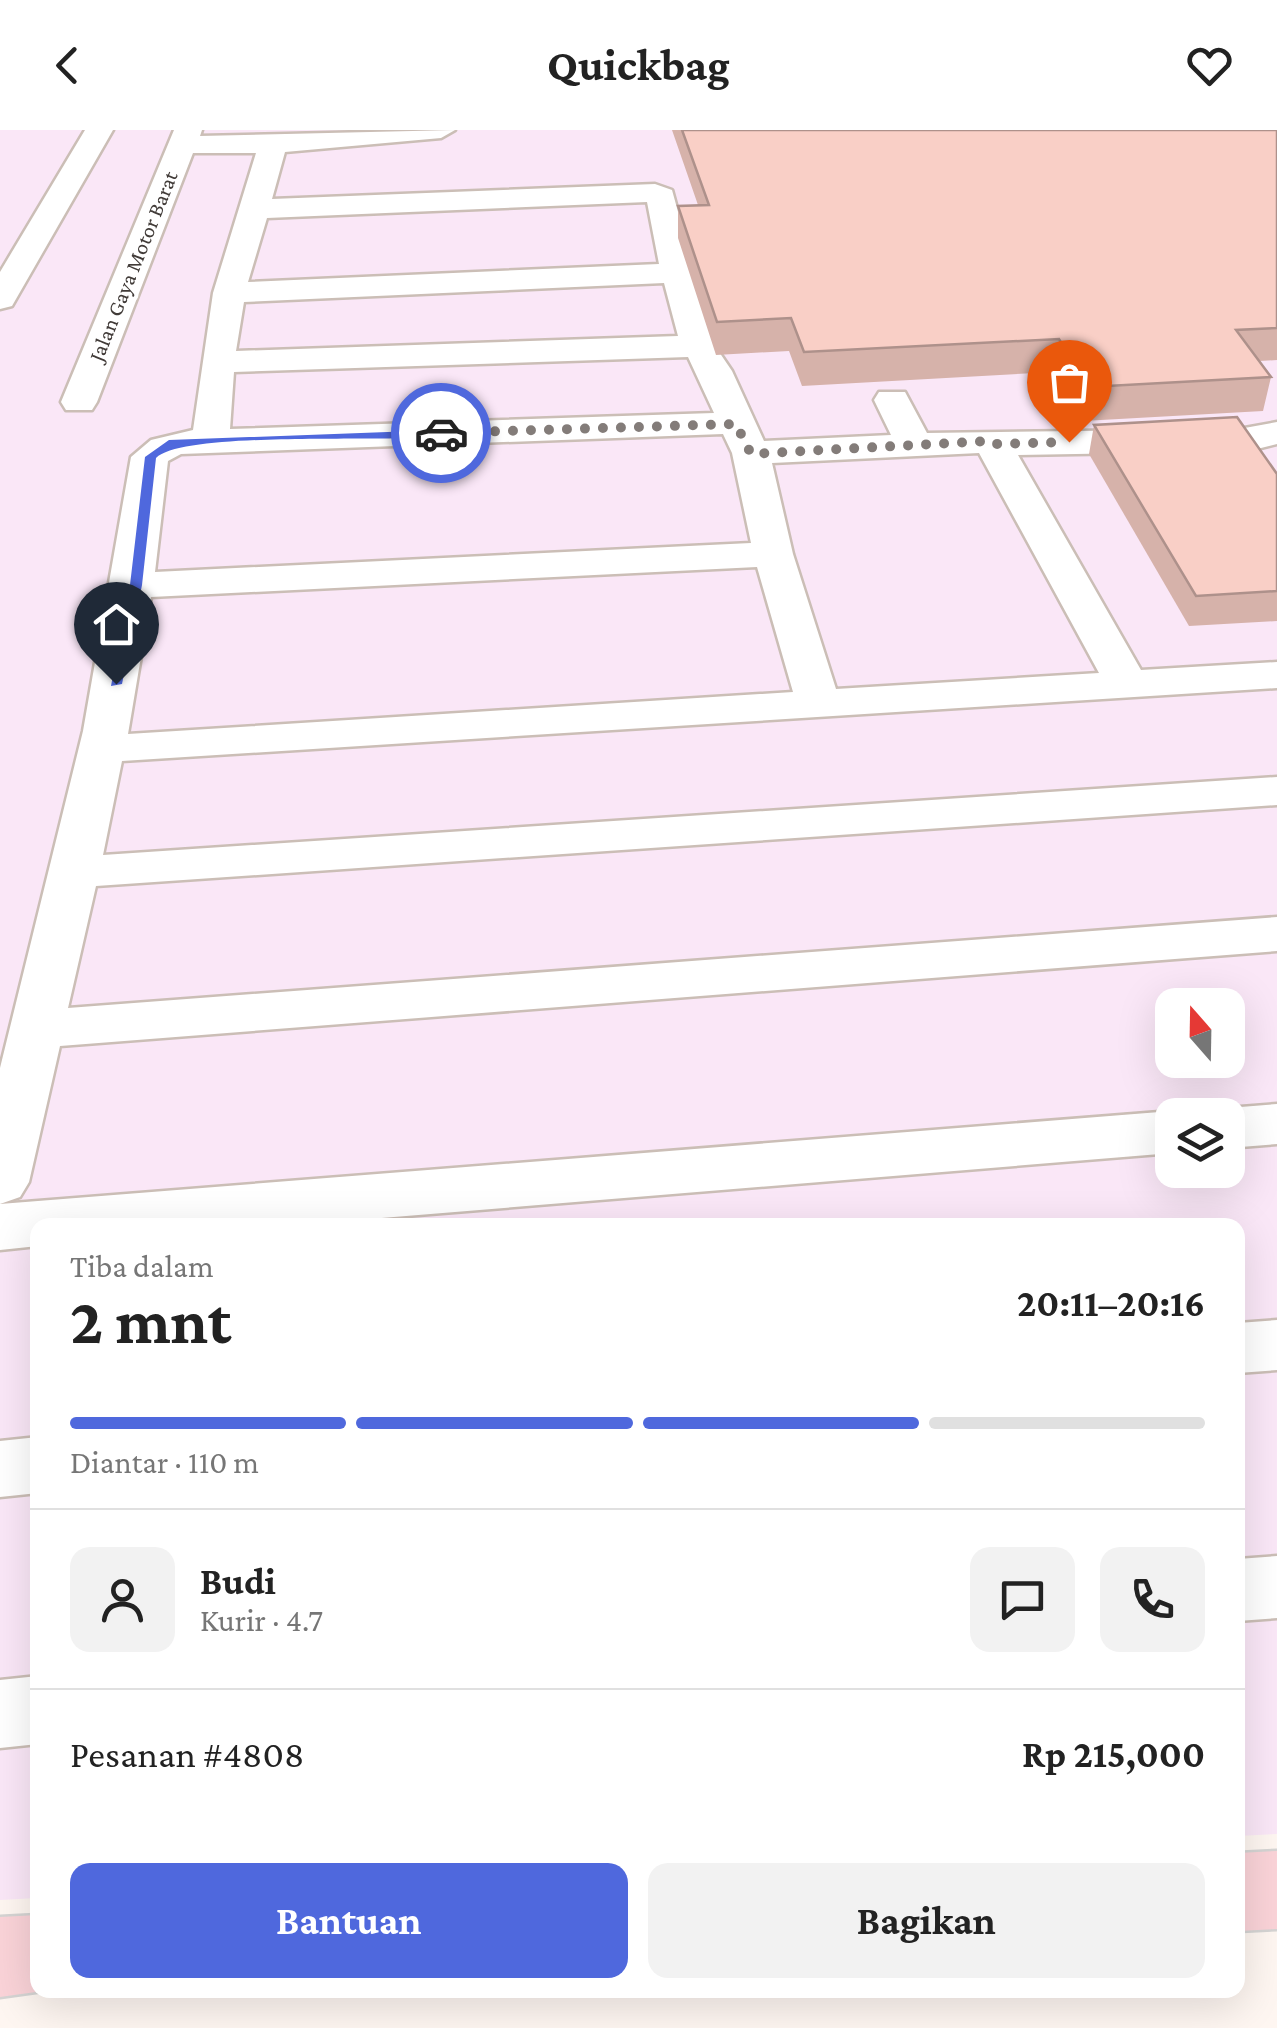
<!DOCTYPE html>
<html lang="id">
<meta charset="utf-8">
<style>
body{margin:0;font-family:"Crimson Pro",serif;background:#f2f2f2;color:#222;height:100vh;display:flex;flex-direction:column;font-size:38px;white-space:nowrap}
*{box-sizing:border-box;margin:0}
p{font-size:32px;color:#767676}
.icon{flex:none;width:55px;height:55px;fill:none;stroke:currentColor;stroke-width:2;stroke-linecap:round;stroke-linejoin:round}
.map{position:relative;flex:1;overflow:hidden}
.side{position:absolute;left:30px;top:1088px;width:1215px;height:780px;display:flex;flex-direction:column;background:#fff;border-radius:20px;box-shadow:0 10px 40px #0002}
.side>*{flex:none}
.needle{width:65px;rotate:340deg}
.tools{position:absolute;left:1155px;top:858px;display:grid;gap:20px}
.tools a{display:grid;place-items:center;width:90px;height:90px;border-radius:20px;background:#fff;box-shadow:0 10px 40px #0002;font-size:50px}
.pin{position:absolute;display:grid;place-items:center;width:85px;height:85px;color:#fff;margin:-102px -42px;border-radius:50% 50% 50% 0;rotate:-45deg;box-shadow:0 0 10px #0007}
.pin .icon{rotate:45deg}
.courier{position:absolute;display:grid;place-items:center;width:100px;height:100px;margin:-50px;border:8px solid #4f68dd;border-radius:50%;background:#fff;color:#222;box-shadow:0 2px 12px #0007}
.overview em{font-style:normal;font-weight:700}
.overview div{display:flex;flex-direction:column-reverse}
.overview{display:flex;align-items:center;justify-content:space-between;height:170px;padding:0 40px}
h1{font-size:65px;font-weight:700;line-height:75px}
.bar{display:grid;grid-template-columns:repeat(4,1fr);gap:15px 10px;align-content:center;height:120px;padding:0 40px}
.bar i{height:12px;border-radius:8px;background:#e0e0e0}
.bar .active{background:#4f68dd}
.bar p{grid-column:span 4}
.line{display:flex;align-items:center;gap:25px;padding:0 40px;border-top:2px solid #e0e0e0}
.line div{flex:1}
.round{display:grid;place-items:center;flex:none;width:105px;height:105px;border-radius:20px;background:#f2f2f2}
.primary-button{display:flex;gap:20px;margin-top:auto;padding:20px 40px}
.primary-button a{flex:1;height:115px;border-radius:20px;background:#4f68dd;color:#fff;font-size:40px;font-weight:700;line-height:115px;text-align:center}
.primary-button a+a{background:#f2f2f2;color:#222}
header{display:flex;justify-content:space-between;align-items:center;height:130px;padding:0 40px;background:#fff;font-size:45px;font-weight:700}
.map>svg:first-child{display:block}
</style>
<header><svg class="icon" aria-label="back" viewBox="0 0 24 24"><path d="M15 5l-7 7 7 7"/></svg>Quickbag<svg class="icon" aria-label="heart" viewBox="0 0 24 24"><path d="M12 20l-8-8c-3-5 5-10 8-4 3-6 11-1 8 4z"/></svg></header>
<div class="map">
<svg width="1277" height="1898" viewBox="0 0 1277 1898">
<rect width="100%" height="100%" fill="#fef6f1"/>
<path fill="#fae7f7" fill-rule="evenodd" d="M0 0H1277V1704L1238 1706V1095H38L37 1768 0 1770ZM1172 875H1228V930H1172ZM1172 985H1228V1040H1172Z"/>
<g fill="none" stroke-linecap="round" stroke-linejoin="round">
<g stroke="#cbbeb6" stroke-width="5">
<g id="minor">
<polygon points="85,0 113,0 16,169 12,176 0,179 0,142"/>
<path d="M174 0H202L200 6 455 0 441 8 285 22 272 69 655 54 672 60 715 216 732 241 764 311 891 305 874 270 879 262H905L927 303 1239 299 1277 292V314L1249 321 1018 325 1141 540 1277 532V558L122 631 103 725 1277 647V675L96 756 68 878 1277 787V821L60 916 29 1052 20 1067 0 1074V938L83 601 131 327 151 310 193 300 213 163 256 23H193L97 272 92 280H66L61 272ZM647 72 659 134 248 152 267 88ZM664 153 678 206 236 221 244 172ZM688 227 714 283 230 299 234 242ZM723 304 732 323 751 413 155 442 168 331 181 324ZM979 323 1099 543 836 559 793 424 772 333ZM757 437 793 562 128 604 151 467Z"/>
<polygon points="1277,974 1277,1014 1228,1018 1228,985 1207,985 1228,978"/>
<polygon points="1172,981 1184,985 1172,985 1172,1023 296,1095 38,1095 38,1116 0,1120 0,1074"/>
<polygon points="1277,1190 1277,1240 1238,1243 1238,1193"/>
<polygon points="38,1307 38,1363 0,1367 0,1311"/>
<polygon points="1277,1426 1277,1488 1238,1491 1238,1429"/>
<polygon points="38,1546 38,1614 0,1618 0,1550"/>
</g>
</g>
<g stroke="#d5d4d3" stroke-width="5">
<g id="major">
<polygon points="1277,1721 1277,1799 1238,1801 1238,1723"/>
<polygon points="38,1785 38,1860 50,1860 0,1867 0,1787"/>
</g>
</g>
<use href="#minor" fill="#fff" fill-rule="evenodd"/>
<use href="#major" fill="#fad3d8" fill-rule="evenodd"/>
</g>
<g fill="#d6b2aa">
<polygon points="672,0 1277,0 1277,230 1259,231 1271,247 1263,281 1083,291 1054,242 802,256 789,221 716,225 678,108 678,76 698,75"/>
<polygon points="1094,295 1277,344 1277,491 1189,496 1089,324"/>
</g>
<g fill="#f9cfc6" stroke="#ae918b" stroke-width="2.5">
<polygon points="682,0 1277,0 1277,198 1236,200 1271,247 1089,257 1059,209 804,222 791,188 717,192 678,76 709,75"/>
<polygon points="1237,287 1277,344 1277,461 1196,466 1094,295"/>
</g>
<path fill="#4f68dd" d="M441 300 445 306C391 313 185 300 156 328L142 455 122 554 111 556 130 455 145 327 169 310Z"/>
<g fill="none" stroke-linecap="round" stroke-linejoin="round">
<polyline stroke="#837c79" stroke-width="10" stroke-dasharray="0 18" points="441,303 736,294 751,324 988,311 993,314 1069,312"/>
</g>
<g text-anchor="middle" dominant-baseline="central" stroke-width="8" stroke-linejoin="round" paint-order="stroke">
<g font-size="22" fill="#413b38" stroke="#fff">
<text transform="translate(133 136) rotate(-68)">Jalan Gaya Motor Barat</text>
</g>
</g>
</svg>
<div class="tools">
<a><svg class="needle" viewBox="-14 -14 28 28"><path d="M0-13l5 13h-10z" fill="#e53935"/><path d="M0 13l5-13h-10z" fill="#767676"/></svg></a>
<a><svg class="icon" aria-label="layers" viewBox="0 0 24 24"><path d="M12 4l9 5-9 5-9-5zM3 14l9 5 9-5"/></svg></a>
</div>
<div class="pin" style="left:1069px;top:312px;background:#ea580c"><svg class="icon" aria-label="bag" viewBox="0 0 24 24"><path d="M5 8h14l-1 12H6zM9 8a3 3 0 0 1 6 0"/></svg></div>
<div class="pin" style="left:116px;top:554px;background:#1f2937"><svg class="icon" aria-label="home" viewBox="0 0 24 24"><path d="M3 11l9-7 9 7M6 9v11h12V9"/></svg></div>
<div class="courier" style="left:441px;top:303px"><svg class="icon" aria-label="car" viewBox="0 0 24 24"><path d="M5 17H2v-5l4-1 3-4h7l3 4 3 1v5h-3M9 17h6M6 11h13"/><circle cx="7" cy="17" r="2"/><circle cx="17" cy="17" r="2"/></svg></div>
<section class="side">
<div class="overview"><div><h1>2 mnt</h1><p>Tiba dalam</p></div><em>20:11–20:16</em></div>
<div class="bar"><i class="active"></i><i class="active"></i><i class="active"></i><i></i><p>Diantar · 110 m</p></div>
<div class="line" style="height:180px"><a class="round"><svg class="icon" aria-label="person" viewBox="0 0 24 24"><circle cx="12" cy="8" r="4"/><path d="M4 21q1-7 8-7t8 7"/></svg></a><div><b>Budi</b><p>Kurir · 4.7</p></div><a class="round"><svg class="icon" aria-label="chat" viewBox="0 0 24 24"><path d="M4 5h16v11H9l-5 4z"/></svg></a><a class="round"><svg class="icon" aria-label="phone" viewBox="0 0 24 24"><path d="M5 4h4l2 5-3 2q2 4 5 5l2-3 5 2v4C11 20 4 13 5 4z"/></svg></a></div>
<div class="line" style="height:130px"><div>Pesanan #4808</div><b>Rp 215,000</b></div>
<div class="primary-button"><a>Bantuan</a><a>Bagikan</a></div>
</section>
</div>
